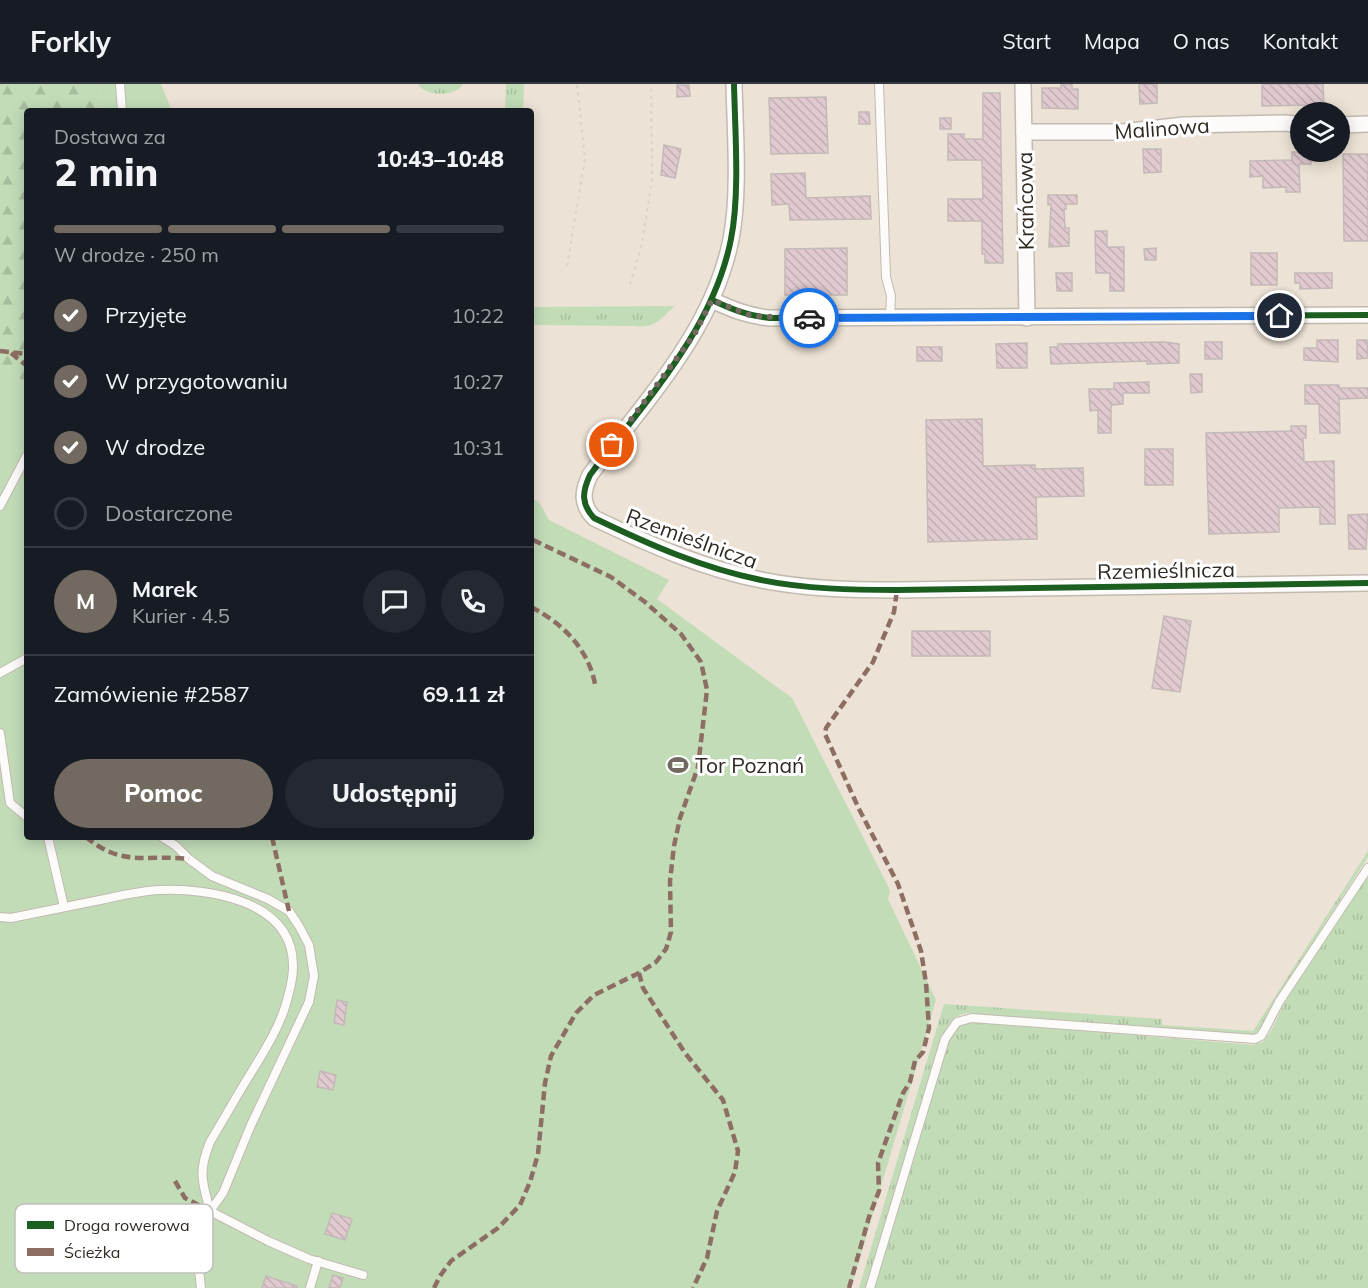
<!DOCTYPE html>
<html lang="pl">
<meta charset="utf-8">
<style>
body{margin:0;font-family:Mulish,sans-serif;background:#242831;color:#f1f3f6;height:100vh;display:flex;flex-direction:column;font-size:22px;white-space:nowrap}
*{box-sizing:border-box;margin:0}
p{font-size:20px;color:#9ea1a6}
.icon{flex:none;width:33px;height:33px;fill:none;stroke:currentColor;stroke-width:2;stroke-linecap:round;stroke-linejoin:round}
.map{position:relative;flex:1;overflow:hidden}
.drawer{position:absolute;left:24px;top:24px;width:510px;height:732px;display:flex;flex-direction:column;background:#171b24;border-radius:6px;box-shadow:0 3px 15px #0003}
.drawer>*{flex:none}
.buttons{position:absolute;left:1290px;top:18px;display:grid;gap:12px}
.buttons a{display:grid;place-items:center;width:60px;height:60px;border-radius:50%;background:#171b24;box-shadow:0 3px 15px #0003;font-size:30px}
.pin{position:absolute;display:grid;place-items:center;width:51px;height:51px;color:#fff;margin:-26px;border:3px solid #fff;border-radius:50%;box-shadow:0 2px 6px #0007}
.courier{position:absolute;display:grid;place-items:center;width:60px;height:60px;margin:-30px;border:4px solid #1a73e8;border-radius:50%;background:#fff;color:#222;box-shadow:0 2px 8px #0007}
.headline em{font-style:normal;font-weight:800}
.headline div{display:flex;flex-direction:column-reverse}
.headline{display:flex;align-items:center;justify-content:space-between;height:102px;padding:0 30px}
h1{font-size:39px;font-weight:800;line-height:45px}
.bar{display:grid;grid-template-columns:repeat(4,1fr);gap:9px 6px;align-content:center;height:72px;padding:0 30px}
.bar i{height:8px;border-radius:4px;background:#363941}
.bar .current{background:#726a60}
.bar p{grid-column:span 4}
.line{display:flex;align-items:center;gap:15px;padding:0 30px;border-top:2px solid #363941}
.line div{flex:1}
.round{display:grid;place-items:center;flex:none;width:63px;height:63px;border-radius:32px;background:#242831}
ol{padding:0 30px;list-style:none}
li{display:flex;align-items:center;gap:18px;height:66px}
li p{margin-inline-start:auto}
li .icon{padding:6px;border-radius:50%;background:#726a60;color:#fff;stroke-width:4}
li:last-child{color:#9ea1a6}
li i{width:33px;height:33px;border:3px solid #363941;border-radius:50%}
.cta{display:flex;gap:12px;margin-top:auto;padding:12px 30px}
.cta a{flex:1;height:69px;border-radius:36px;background:#726a60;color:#fff;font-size:24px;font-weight:800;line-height:69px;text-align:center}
.cta a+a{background:#242831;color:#f1f3f6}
header{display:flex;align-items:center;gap:36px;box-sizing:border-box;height:84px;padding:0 30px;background:#171b24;border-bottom:2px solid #363941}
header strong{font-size:28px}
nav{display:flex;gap:33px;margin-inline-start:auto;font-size:21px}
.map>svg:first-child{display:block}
</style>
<header>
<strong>Forkly</strong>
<nav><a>Start</a><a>Mapa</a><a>O nas</a><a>Kontakt</a></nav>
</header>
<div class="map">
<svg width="1368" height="1204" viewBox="0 0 1368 1204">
<defs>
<pattern id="grass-tufts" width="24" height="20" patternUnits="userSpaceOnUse" patternTransform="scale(1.5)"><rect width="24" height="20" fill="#c2dcb8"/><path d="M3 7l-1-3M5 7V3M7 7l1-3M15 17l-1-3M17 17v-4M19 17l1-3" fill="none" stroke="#a7bd9e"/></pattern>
<pattern id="forest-firs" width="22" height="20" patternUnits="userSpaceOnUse" patternTransform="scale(1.5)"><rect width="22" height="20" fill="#c2dcb8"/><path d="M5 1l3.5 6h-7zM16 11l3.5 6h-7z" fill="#a7bd9e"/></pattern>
<pattern id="building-back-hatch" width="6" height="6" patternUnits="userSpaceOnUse" patternTransform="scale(1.5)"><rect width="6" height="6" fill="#e0cad0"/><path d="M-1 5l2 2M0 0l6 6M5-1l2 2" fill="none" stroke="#c0aeb2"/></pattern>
</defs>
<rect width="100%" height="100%" fill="#ece2d5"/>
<g fill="url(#grass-tufts)">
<path d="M418 0H463C456 13 425 13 418 0Z"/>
<polygon points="506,0 524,0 523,27 505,27"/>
<path d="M675 222C660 235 655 245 634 242L531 241V223Z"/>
<path d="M1368 767V773L1277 914 1262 942 1257 948 1251 951 967 929C955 931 952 936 945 946L865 1204H859L944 920 1162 935V941L1253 947Z"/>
<polygon points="1368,787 1368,1204 874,1204 948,958 957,942 973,938 1254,961 1263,958 1270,949 1285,918"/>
</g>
<polygon fill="url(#forest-firs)" points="0,0 100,0 102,27 27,27 27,299 0,283"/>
<g fill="#c2dcb8">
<polygon points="100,0 161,0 172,27 102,27"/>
<polygon points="0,283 27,299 27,753 531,753 531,414 539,418 549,436 669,496 657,515 792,614 886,798 890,807 888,815 936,916 851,1204 0,1204"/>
</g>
<g fill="url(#building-back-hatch)" stroke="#c3bab7" stroke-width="1.5">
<polygon points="1061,0 1072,0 1072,5 1078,5 1078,25 1042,24 1042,4 1061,4"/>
<polygon points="1139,0 1157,0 1157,19 1140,20"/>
<polygon points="1262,0 1323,0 1324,21 1262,22"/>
<polygon points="677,1 689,1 690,12 677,13"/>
<polygon points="983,9 1000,9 1003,179 985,179 985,170 982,170 982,137 948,137 948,115 983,115 982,76 948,76 948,50 964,50 964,55 983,55"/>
<polygon points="826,13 828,69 771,70 769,14"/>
<polygon points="859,28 869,28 870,40 859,40"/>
<rect x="940" y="34" width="11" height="11"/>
<polygon points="664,61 681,65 675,94 661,91"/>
<polygon points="1143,65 1161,65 1161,88 1144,89"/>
<polygon points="1292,68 1311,68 1311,80 1299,80 1300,108 1286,108 1286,103 1263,104 1263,92 1250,93 1250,77 1292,76"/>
<polygon points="1343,70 1368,70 1368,157 1344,157"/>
<polygon points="805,89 806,114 870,112 871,135 790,136 789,120 772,121 771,90"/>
<polygon points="1048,111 1077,111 1077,120 1066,120 1066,125 1064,125 1065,144 1069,144 1069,162 1049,163 1051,120 1048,121"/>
<polygon points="1095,147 1107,147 1107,163 1124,163 1124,207 1110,207 1110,189 1096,189"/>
<polygon points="847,164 847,211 785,211 785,165"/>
<polygon points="1156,164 1156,176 1145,176 1144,165"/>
<rect x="1251" y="169" width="26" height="32"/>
<polygon points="1056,189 1072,189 1072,207 1057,207"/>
<polygon points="1295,189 1332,189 1332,204 1300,205 1300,199 1295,199"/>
<polygon points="1317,256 1338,256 1338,278 1304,276 1304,264 1317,264"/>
<polygon points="1357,256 1367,256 1368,274 1357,275"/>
<polygon points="1164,258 1179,260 1179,279 1147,280 1147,277 1051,280 1050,263 1058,263 1058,260"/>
<rect x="1205" y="258" width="17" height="17"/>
<polygon points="1027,259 1027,284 997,284 996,260"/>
<rect x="917" y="263" width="25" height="14"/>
<polygon points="1190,290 1202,290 1202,308 1191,309"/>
<polygon points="1149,298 1149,309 1123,309 1123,320 1111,321 1111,349 1098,349 1098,326 1090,327 1089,305 1114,305 1114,299"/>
<polygon points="1305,301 1339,301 1339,304 1368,304 1368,314 1339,315 1340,349 1320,349 1319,320 1305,320"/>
<polygon points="982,335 983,382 1035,381 1035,385 1083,384 1084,412 1036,413 1037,455 928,458 926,336"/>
<polygon points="1291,342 1306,342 1306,354 1303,354 1304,378 1334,377 1335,440 1320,440 1320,423 1279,424 1279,448 1209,450 1206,349 1291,347"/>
<rect x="1145" y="365" width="28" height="36"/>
<polygon points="1368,430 1366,465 1349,465 1348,431"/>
<polygon points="1164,532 1191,537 1180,608 1152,604"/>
<rect x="912" y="547" width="78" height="25"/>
<polygon points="337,916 347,918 344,941 334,939"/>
<polygon points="320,987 336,991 333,1006 317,1003"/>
<polygon points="332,1129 352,1135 345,1156 325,1150"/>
<polygon points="333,1191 343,1194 340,1204 329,1204"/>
<polygon points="266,1192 297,1202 297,1204 262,1204"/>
</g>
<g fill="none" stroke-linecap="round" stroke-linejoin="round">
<g stroke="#c2bab0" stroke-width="10">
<g id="service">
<polyline points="120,0 122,27"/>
<polyline points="879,0 886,193 891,212 890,233"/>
<polyline points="0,422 27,371"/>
<polyline points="0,589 27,574"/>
<polyline points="0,649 10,719 27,733"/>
<polyline points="48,753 64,823"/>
<polyline points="162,753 176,762 189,775 212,792 268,815 289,827 299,842 309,861 314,892 309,918 251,1041 223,1109 210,1127 202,1159 199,1186 201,1204"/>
<path d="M0 833 11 834C40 828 70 822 100 816 119 812 139 807 159 806 208 804 294 816 293 883 293 896 289 910 285 923 278 945 266 964 254 984 239 1008 225 1033 210 1058 198 1088 202 1097 210 1127L268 1157 309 1175 363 1191"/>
<polyline points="310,1204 318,1177"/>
<polyline points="870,1204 945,955 957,938 972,934 1255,955 1261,952 1265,945 1279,918 1368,784"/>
</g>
</g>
<g stroke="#c2bab0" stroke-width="18">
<g id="minor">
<path d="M734 0C735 47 740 110 731 155 713 247 644 318 590 391 582 408 581 420 594 434 648 460 702 484 761 496 806 505 852 506 897 506L1368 499"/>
<polyline points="1023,0 1027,234"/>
<polyline points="1340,41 1368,40"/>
<polyline points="1024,48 1122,48 1184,41 1286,39 1300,41"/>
<path d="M712 216C731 225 748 232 770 234L1368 231"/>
</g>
</g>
<g stroke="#d5d3cf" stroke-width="2" stroke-dasharray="3 4.5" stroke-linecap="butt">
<polyline points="567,182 585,75 577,0"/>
<polyline points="630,200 642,160 652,95 651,0"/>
</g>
<use href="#service" stroke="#fcfbf9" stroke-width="8"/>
<use href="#minor" stroke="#fcfbf9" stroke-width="15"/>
<g stroke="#8d6e63" stroke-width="4.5" stroke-dasharray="9 4.5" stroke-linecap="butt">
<polyline points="0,267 27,270"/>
<polyline points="11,269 27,282"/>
<path d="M531 523C562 539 588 564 595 600"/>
<path d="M86 753C123 784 147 770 189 775"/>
<polyline points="272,753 289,827"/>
<polyline points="639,889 643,904 685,969 723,1016 738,1067 735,1088 717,1127 707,1174 693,1204"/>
<polyline points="175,1097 185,1114 210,1127"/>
<polyline points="434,1204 440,1192 451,1177 498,1144 520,1121 530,1098 538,1070 545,999 551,972 576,929 594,911 639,889 656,878 666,865 671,848 670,797 674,762 680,734 698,683 707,606 701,578 681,550 645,518 611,493 531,455"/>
<polyline points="849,1204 869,1133 879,1107 878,1079 903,1009 910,998 915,977 923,968 929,944 926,899 921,867 898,800 859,725 825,650 826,644 873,578 894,528 897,506"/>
</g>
<g stroke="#fff" stroke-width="10">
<g id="cycleway">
<path d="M734 0C735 47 740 110 731 155 713 247 644 318 590 391 582 408 581 420 594 434 648 460 702 484 761 496 806 505 852 506 897 506L1368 499"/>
<path d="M712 216C731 225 748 232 770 234L1368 231"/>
</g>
</g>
<use href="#cycleway" stroke="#1b5e20" stroke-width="6"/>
</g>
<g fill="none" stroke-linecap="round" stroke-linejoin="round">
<polyline stroke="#726a60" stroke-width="6" stroke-dasharray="0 10.8" points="612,361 694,251 712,216 752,232 809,234"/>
<polyline stroke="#1a73e8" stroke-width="8" points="809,234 1280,232"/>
</g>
<defs>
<g id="stadium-bare" transform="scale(1.62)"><path d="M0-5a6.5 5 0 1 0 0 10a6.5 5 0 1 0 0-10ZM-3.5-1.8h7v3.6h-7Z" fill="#726a60" stroke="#fff" stroke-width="2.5" paint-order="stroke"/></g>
</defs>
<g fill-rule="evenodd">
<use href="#stadium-bare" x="678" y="681"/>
</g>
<g text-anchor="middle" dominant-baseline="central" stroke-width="6" stroke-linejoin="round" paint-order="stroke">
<g font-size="21" fill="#302921" stroke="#fff">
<text transform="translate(1162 44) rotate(-4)">Malinowa</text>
<text transform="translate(1025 117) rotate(-91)">Krańcowa</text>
<text transform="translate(692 454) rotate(20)">Rzemieślnicza</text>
<text transform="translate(1166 486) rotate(-1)">Rzemieślnicza</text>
</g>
<g font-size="21" fill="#302921" stroke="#fff" text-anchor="start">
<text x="695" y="681">Tor Poznań</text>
</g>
</g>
<rect x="15" y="1120" width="198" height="69" rx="9" fill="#fff" stroke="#c1bfbc" stroke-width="1.5"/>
<rect x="27" y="1137" width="27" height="8" fill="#1b5e20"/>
<rect x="27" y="1164" width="27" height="8" fill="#8d6e63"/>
<g font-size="16" fill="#302921">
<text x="64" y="1147">Droga rowerowa</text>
<text x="64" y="1174">Ścieżka</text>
</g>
</svg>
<div class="buttons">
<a><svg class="icon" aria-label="layers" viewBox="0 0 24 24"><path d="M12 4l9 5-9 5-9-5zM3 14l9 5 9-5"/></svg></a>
</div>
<div class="pin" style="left:612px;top:361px;background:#ea580c"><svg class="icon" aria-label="bag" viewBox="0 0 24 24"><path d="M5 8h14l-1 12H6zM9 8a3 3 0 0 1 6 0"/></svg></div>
<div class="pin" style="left:1280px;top:232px;background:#1f2937"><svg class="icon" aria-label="home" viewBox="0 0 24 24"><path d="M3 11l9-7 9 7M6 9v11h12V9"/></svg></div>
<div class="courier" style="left:809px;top:234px"><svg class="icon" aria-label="car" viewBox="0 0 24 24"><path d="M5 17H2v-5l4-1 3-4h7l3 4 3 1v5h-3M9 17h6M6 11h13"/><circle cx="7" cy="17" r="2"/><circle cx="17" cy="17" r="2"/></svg></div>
<section class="drawer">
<div class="headline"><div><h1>2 min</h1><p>Dostawa za</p></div><em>10:43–10:48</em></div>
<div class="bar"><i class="current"></i><i class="current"></i><i class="current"></i><i></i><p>W drodze · 250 m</p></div>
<ol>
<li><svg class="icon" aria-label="check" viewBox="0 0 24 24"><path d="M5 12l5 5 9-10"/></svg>Przyjęte<p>10:22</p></li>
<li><svg class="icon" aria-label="check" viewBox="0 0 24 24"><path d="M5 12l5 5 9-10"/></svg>W przygotowaniu<p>10:27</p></li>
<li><svg class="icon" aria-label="check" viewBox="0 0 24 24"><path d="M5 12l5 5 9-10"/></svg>W drodze<p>10:31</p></li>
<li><i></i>Dostarczone</li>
</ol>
<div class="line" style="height:108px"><b class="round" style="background:#726a60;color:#fff">M</b><div><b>Marek</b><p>Kurier · 4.5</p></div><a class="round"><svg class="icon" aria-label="chat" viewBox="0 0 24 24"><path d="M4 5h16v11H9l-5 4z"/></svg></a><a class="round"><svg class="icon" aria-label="phone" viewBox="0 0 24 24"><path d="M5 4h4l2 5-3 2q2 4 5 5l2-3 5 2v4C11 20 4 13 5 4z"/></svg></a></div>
<div class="line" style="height:78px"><div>Zamówienie #2587</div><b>69.11 zł</b></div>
<div class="cta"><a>Pomoc</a><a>Udostępnij</a></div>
</section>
</div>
